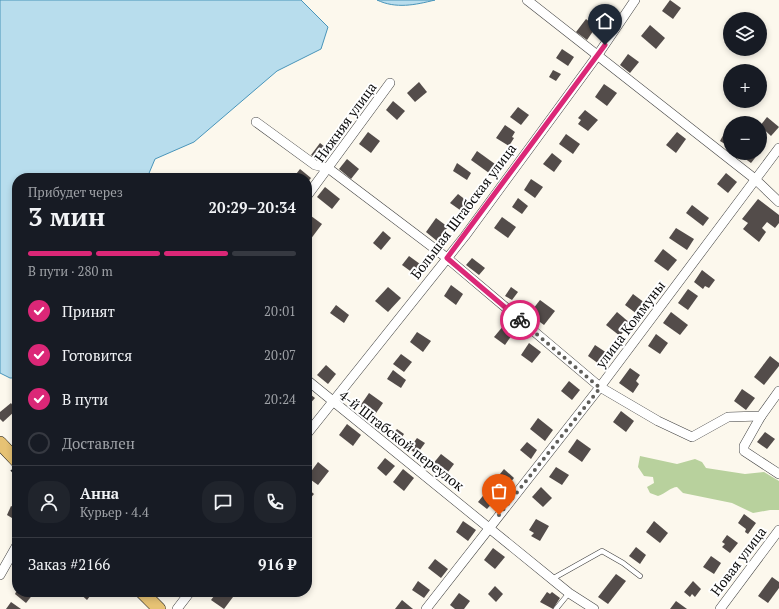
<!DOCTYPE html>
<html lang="ru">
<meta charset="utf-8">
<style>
body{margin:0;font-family:"PT Serif",serif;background:#20242c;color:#f1f3f6;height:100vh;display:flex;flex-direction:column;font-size:15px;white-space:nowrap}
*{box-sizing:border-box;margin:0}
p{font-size:13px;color:#9ea1a6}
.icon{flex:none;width:22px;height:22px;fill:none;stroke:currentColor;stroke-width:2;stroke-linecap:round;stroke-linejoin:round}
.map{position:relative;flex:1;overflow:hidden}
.panel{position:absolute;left:12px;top:173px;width:300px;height:424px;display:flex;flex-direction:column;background:#171b24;border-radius:16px;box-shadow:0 2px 6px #0003}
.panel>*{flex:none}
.controls{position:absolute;left:723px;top:12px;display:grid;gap:8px}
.controls a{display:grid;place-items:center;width:44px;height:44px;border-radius:50%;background:#171b24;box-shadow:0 2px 6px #0003;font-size:20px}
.pin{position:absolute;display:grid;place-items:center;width:34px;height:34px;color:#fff;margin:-41px -17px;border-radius:50% 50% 50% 0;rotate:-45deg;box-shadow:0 0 4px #0007}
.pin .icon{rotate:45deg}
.courier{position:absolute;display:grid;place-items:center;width:40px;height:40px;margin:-20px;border:3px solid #db2777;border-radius:50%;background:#fff;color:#222;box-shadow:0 1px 5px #0007}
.headline em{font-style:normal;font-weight:700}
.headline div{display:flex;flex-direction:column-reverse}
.headline{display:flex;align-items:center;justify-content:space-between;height:68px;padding:0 16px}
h1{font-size:26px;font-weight:700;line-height:30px}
.bar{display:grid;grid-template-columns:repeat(4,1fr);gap:6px 4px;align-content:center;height:48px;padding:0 16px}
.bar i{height:5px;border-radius:3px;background:#363941}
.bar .active{background:#db2777}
.bar p{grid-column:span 4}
.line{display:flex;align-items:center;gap:10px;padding:0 16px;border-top:1px solid #363941}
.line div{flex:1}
.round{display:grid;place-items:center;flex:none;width:42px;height:42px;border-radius:16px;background:#20242c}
ol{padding:0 16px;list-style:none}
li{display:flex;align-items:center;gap:12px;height:44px}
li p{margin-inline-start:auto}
li .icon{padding:4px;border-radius:50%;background:#db2777;color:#fff;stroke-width:4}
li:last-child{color:#9ea1a6}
li i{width:22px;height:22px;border:2px solid #363941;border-radius:50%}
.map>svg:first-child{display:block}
</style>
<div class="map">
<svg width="779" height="609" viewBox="0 0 779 609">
<rect width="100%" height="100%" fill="#fcf8ed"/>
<path fill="#b8d19d" d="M640 456 677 464 695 459 702 462 706 468 745 474 764 472 779 481V510H770L753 513 732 503 683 493 677 487C671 487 665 494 658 496L650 493 647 487 654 483 653 477 644 476 638 467Z"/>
<g fill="#b8dded" stroke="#4995ba">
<polygon points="0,0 301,0 328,27 321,49 277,71 194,142 155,159 147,178 17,178 17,378 10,378 0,373"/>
<path d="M377 0H435C415 5 396 9 377 0Z"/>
</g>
<g fill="#534c4a">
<polygon points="670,0 681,8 673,19 662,11"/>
<polygon points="586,19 596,27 587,40 576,32"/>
<polygon points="650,25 665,38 656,49 641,36"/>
<polygon points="562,49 574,57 568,66 556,58"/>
<polygon points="628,54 639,62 630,73 620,65"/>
<polygon points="553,70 561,74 556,81 549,77"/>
<polygon points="419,82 427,92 415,102 407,93"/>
<polygon points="604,84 617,93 607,106 595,97"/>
<polygon points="393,101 405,111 397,120 386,110"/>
<polygon points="518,107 529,115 521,125 510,117"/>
<polygon points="585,110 598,120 588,131 578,124 581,120 578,118"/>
<polygon points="767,117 779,127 771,136 760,126"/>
<polygon points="505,125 515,132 512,137 514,138 509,146 496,138"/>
<polygon points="726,130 730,132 730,147 720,141"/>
<polygon points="368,132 380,141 371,153 359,144"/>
<polygon points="677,132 686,139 676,153 666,145"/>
<polygon points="566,134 580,144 573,154 559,144"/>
<polygon points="320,143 330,151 322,163 311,155"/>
<polygon points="477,151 495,164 489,173 471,160"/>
<polygon points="552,153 562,161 554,172 543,164"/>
<polygon points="737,153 759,153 751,163"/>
<polygon points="347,159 359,169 351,179 339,169"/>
<polygon points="457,163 471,173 467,180 453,171"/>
<polygon points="300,169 311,178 307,183 307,178 293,178"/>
<polygon points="726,173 737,182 728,193 717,184"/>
<polygon points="531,179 543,187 535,198 524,190"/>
<polygon points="325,187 340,199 332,209 317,197"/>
<polygon points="458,194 467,201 460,210 450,203"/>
<polygon points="518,198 528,206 522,214 512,207"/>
<polygon points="758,199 779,215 779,223 775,228 767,222 762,228 766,232 759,242 743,229 748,223 742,219"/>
<polygon points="692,205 709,218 703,226 686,213"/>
<polygon points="307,213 322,224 310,240 307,237"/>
<polygon points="502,217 516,227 508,238 494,228"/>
<polygon points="436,218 448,227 437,241 426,232"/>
<polygon points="676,228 694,239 687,250 669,238"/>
<polygon points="383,231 391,238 381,250 373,243"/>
<polygon points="663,249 677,260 668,271 654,261"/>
<polygon points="409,256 420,264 413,273 402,265"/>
<polygon points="472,258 485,268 479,275 466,265"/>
<polygon points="702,270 715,280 709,288 705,286 703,289 694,282"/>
<polygon points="451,285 463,294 456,305 444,296"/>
<polygon points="388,287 401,298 388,312 375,301"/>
<polygon points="511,287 518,292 512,300 505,296"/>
<polygon points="688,289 698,296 688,310 678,303"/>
<polygon points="633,294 645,303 637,314 625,305"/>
<polygon points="540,300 555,311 544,325 529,314"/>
<polygon points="336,305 349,315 344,323 330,313"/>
<polygon points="617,312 630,323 620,336 606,325"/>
<polygon points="671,312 688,325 680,335 663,323"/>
<polygon points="504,325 514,332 505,345 494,337"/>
<polygon points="417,332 431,341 423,352 410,342"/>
<polygon points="656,334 668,343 660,354 648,346"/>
<polygon points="529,343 541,352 532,363 521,355"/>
<polygon points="595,345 607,353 599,364 588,356"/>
<polygon points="401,354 412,362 404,372 393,364"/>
<polygon points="770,356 779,363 779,366 764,385 754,377"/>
<polygon points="326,365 336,374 328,384 317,375"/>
<polygon points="630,368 640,375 636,381 639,384 633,393 619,383"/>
<polygon points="393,370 406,380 401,388 387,379"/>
<polygon points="569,381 580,390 572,400 561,391"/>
<polygon points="742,389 755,398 746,410 734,401"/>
<polygon points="307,392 315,398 307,407"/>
<polygon points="369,393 383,403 374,416 360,406"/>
<polygon points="11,403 16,410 3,422 0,419 0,412"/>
<polygon points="621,411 634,421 626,432 613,422"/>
<polygon points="538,418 553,430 545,441 530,429"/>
<polygon points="347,424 361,435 353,446 339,435"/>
<polygon points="397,429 404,434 400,440 393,434"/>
<polygon points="765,432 775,439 767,449 757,442"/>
<polygon points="417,438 425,443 417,454 409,449"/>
<polygon points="577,439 591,449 582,462 568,452"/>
<polygon points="527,442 537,450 531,459 520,450"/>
<polygon points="441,454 454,464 445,476 432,465"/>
<polygon points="385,458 395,466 386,476 377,468"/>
<polygon points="318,462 329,471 318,485 307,477"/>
<polygon points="556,467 569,475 562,485 549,477"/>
<polygon points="403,469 414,478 404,491 393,482"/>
<polygon points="504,469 514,478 506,488 496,479"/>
<polygon points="541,487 552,498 543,507 532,497"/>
<polygon points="307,488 314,494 307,502"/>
<polygon points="486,492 495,500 487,509 478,502"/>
<polygon points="11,506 17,509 17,521 7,515"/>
<polygon points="744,514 756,523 748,534 745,532 746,529 738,523"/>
<polygon points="536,519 549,526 540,541 531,536 534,533 529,530"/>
<polygon points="463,521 476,530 468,541 456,532"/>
<polygon points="654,521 668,533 660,543 646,532"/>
<polygon points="727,535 738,543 730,553 722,547 725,544 722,542"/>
<polygon points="636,547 646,555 640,564 629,556"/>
<polygon points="493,548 505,557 495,569 484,560"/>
<polygon points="711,556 721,563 714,574 703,567"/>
<polygon points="435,559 448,569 441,578 428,568"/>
<polygon points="616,574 626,581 608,604 598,597"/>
<polygon points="772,577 779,582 779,588 768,603 758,596"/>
<polygon points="418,581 430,590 424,598 412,590"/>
<polygon points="693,581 701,589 695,597 692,594 690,597 684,592"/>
<polygon points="495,586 503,594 496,602 488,594"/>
<polygon points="16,592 34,592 34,593 26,603 15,594"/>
<polygon points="78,592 93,592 87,600"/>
<polygon points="217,592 227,592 233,597 224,609 211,600"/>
<polygon points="547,592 550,594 552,592 560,598 553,609 540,602"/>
<polygon points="459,593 470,601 464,609 455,609 450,605"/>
<polygon points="402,600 413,609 395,609"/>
<polygon points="676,601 687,609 670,609"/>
<polygon points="11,602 21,609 6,609"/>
</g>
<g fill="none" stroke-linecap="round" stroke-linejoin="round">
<g stroke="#3f3f3f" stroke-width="5.5">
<g id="service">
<polyline points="552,579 602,551 623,563 640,576"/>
<polyline points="556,609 569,593"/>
</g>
</g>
<g stroke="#3f3f3f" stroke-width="10">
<g id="minor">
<polyline points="527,0 755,179 779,202"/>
<polyline points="256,122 315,165 328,168 447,258 600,387 658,421 692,437 728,417 761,416 779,391"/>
<polyline points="307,196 390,83"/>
<polyline points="307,380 569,593 594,609"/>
<polyline points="761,416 744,446 744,451 779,474"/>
<polyline points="307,434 465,236 597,56 635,0"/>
<polyline points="0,575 17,545"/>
<polyline points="177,609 190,592"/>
<polyline points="426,609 600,387 779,148"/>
<polyline points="720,609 779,530"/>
</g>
</g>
<g stroke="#1d1d1d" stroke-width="14">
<g id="primary">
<polyline points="0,443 17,461"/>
<polyline points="142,592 159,609"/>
</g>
</g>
<polyline stroke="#2e2e2e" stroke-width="1.5" stroke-dasharray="4 2" stroke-linecap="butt" points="11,470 17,477"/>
<use href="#service" stroke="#fff" stroke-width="4.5"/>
<use href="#minor" stroke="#fff" stroke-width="9"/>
<use href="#primary" stroke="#e6c274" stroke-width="13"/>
</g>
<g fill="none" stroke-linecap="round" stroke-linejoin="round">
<polyline stroke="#605f5b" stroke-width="4" stroke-dasharray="0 7.2" points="499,515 600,388 520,320"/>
<polyline stroke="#db2777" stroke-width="5" points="520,320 447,258 605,45"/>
</g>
<g text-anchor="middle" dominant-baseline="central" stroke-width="4" stroke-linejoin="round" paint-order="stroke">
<g font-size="14" fill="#0c0c0c" stroke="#fff">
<text transform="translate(345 122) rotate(-54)">Нижняя улица</text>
<text transform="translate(463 211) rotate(-53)">Большая Штабская улица</text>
<text transform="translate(630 324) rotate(-53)">улица Коммуны</text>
<text transform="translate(402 440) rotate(38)">4-й Штабской переулок</text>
<text transform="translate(738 561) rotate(-53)">Новая улица</text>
</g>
</g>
</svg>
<div class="controls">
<a><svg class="icon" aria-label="layers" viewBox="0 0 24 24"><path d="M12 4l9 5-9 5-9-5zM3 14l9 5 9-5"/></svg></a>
<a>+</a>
<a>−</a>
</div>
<div class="pin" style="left:499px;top:515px;background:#ea580c"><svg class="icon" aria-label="bag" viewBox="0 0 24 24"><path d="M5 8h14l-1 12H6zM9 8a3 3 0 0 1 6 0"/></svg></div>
<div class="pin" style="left:605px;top:45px;background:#1f2937"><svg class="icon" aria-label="home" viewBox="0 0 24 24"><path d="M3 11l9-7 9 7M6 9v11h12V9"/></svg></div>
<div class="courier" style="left:520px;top:320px"><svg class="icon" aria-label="bike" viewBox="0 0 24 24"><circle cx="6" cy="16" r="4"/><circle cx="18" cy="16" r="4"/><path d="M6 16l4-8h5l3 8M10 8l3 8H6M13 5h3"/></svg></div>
<section class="panel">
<div class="headline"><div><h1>3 мин</h1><p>Прибудет через</p></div><em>20:29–20:34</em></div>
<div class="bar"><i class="active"></i><i class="active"></i><i class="active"></i><i></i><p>В пути · 280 m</p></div>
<ol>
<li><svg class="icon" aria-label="check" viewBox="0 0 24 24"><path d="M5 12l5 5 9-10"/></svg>Принят<p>20:01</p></li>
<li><svg class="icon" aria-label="check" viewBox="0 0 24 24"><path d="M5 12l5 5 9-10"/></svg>Готовится<p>20:07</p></li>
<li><svg class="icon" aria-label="check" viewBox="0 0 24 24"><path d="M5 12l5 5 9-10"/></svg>В пути<p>20:24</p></li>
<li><i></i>Доставлен</li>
</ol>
<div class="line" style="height:72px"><a class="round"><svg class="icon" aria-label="person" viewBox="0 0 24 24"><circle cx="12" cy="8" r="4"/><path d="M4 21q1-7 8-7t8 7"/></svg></a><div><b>Анна</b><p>Курьер · 4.4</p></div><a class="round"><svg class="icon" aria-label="chat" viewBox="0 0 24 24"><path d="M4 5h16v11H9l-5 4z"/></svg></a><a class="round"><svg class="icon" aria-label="phone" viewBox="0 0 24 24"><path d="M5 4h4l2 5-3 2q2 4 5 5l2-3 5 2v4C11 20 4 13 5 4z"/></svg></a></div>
<div class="line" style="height:52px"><div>Заказ #2166</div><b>916 ₽</b></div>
</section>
</div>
